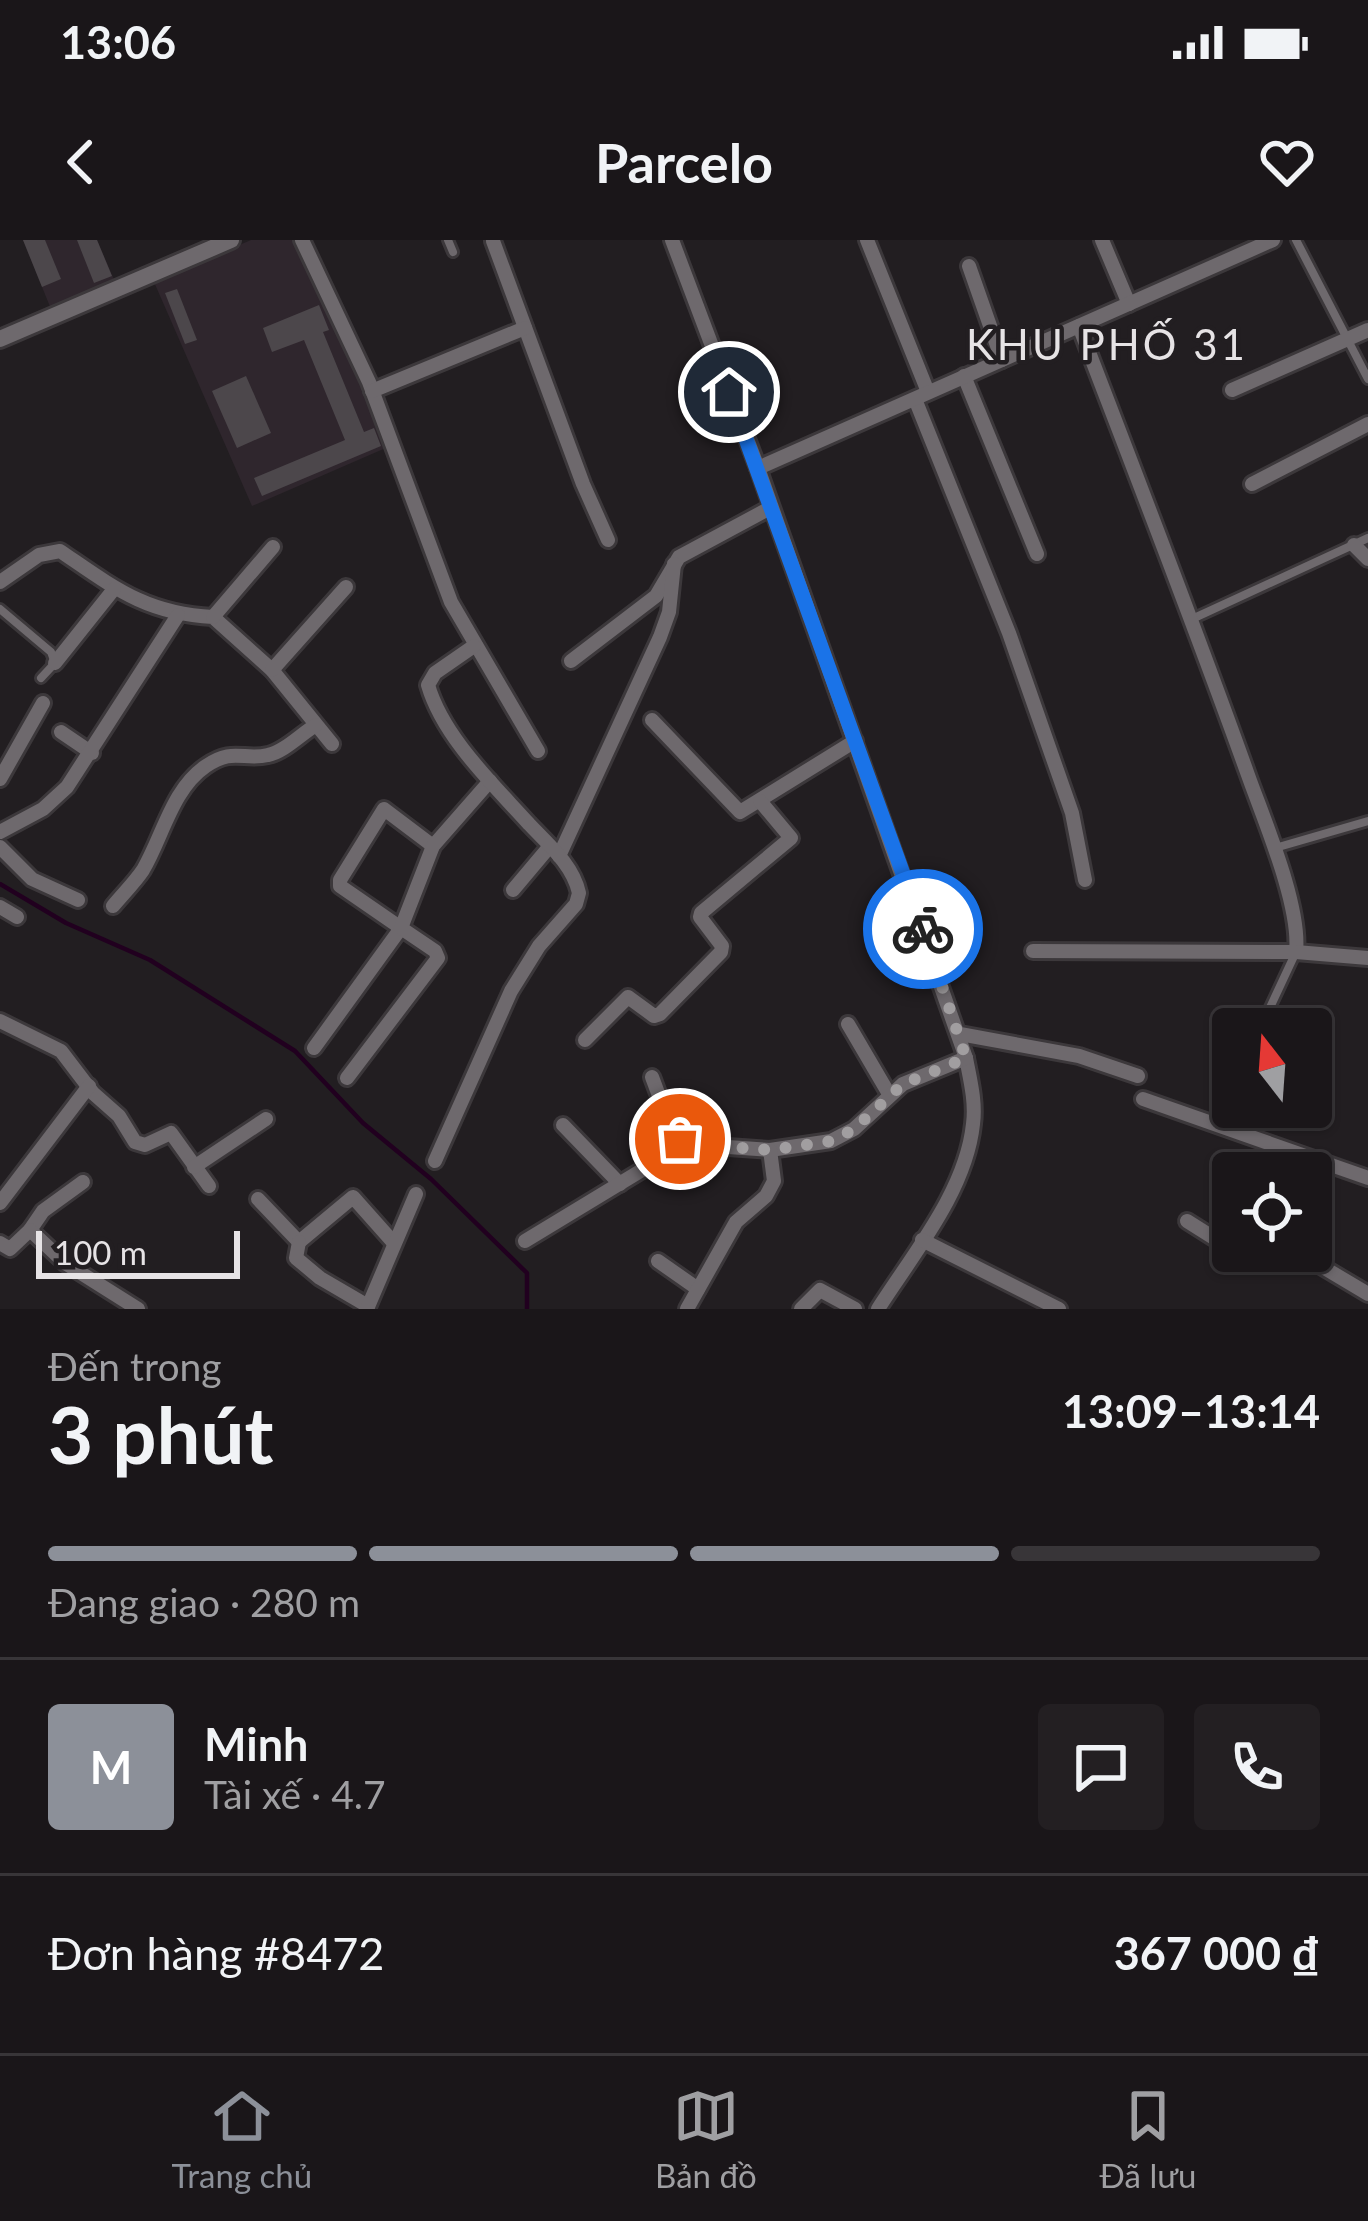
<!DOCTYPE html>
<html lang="vi">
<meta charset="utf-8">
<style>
body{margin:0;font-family:Lato,sans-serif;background:#231f22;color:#f1f3f6;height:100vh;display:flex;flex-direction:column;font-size:45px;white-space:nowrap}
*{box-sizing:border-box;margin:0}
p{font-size:39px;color:#9f9fa2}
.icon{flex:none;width:66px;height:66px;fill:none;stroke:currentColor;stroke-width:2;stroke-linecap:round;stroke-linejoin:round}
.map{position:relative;height:1069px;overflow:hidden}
.panel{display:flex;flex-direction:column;background:#1a1619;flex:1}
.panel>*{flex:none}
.needle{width:78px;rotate:343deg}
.controls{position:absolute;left:1212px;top:768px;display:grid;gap:24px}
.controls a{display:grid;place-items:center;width:120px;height:120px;border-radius:12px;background:#1a1619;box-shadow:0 3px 9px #0004,0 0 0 3px #383538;font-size:60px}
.scale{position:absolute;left:36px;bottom:30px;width:204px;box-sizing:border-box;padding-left:12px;border:6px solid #e6e3e5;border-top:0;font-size:33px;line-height:42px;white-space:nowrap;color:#e6e3e5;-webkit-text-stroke:9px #221e21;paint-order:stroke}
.pin{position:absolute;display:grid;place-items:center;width:102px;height:102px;color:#fff;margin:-51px;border:6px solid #fff;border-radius:50%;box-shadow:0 3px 12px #0007}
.courier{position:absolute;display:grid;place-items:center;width:120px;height:120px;margin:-60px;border:9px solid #1a73e8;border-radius:50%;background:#fff;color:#222;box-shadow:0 3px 15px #0007}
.overview em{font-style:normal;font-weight:700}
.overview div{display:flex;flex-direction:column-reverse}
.overview{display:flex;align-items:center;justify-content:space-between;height:204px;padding:0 48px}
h1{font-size:78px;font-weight:700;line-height:90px}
.bar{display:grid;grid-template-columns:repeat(4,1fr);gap:18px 12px;align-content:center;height:144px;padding:0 48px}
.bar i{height:15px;border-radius:9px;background:#383538}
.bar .current{background:#8c9099}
.bar p{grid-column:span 4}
.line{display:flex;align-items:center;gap:30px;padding:0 48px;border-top:3px solid #383538}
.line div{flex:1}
.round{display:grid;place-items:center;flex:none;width:126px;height:126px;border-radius:12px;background:#231f22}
.status{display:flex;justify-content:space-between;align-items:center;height:84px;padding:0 60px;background:#1a1619;direction:ltr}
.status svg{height:33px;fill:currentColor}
header{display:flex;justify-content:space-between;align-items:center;height:156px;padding:0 48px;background:#1a1619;font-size:54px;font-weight:700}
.menu{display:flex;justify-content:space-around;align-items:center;height:168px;border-top:3px solid #383538;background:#1a1619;font-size:33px;color:#9f9fa2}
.menu a{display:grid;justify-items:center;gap:6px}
.menu .current{color:#8c9099}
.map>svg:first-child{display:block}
</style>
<div class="status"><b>13:06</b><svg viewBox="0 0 49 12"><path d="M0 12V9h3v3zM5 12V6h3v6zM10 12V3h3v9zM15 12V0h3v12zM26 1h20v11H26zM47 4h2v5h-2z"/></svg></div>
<header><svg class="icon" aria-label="back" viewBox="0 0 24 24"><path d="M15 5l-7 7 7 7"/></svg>Parcelo<svg class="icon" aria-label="heart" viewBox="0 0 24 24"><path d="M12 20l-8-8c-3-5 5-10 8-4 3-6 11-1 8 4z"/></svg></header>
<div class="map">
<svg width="1368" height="1069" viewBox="0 0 1368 1069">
<rect width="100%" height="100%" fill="#221e21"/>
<g fill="#2f262d">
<polygon points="23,0 97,0 115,42 51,69"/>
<polygon points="251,0 296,0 364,144 388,207 252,266 154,42"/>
</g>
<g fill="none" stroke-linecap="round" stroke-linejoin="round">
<polyline stroke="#21001f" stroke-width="4.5" points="0,644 66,683 150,720 295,811 363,883 431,939 527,1033 527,1069"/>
</g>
<g fill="#4c474b">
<polygon points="23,0 45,0 61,39 42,47"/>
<polygon points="77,0 97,0 112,36 94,43"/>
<polygon points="177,49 197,100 185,104 165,53"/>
<polygon points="319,65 329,90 323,92 364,192 374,188 381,206 262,256 254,238 345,200 304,100 272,112 263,88"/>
<polygon points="246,136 271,193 237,208 212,151"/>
</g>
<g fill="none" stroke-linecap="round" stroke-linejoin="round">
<g stroke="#3c383b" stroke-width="14">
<g id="service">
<polyline points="448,0 453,12"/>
<polyline points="1296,0 1368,139"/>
<polyline points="0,369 51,412 55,423 41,438"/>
<polyline points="1192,379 1368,298"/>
<polyline points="1275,608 1368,581"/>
<polyline points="1260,789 1295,714"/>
<polyline points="1227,886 1233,867"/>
</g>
</g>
<g stroke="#3c383b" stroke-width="20">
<g id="minor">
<polyline points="302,0 369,142 451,362 538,511"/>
<path d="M672 0 758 228 966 818C970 839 976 862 973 884 966 951 913 1014 878 1069"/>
<polyline points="867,0 928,152"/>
<polyline points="1102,0 1129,64"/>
<polyline points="493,1 583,244 608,300"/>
<polyline points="969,26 1002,120"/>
<path d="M1079 86C1136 235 1194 384 1248 535 1264 580 1301 666 1296 712"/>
<polyline points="964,136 1037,314"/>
<polyline points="1232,150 1368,90"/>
<polyline points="372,151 525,88"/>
<polyline points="915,159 1009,393 1072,573 1085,640"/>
<polyline points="758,228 1273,0"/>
<polyline points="1252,244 1368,184"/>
<polyline points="1354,305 1368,319"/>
<path d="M0 342 39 315 60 311C113 347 146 374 213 377L272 430 332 504"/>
<polyline points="213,377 273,307"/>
<polyline points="571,421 656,356 679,317 770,268"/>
<polyline points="55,423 114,349"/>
<polyline points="272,430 346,347"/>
<polyline points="652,480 740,572 855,501"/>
<polyline points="61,492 92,513"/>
<polyline points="0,539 43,463"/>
<polyline points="0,592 43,569 67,547 178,375"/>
<polyline points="0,607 32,639 78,660"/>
<polyline points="559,616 660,397 669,372 674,324"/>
<polyline points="513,650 550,606"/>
<path d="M113 666C123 654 135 642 143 630 163 596 172 549 206 526 233 507 244 521 268 515 284 512 301 494 316 485"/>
<polyline points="0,667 17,677"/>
<polyline points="1033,711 1296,712 1368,718"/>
<polyline points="0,781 61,811 93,853 119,876 135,902 145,905 171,893 209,946"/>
<polyline points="848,784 889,854"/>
<polyline points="960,794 1079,816 1138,836"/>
<polyline points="585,800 628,757 654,776 660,774 721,712 722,706 700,677 701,673 791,598 760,561"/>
<polyline points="314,808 401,688 340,646 340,640 384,569 433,606"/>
<polyline points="652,837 668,880 685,904"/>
<polyline points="347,838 438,718 435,711 401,688 433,606 490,541"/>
<polyline points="1143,859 1368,938"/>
<polyline points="563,885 620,944"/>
<path d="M435 921 511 751 539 706 576 664 579 653C573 625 548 604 529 584 493 544 443 497 428 445L435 433 474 406"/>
<polyline points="194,927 266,879"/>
<polyline points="258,959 299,1002 353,957 393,1002"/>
<polyline points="0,963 89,846"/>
<polyline points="1187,981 1233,1010"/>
<polyline points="30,990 43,971 83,942"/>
<polyline points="922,1000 1059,1069"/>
<polyline points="525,1001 685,904 770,910 831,901 854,889 903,844 966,818"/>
<polyline points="299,1002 296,1018 320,1038 368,1066"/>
<polyline points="0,1003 10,1009 30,990 65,1023 138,1069"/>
<polyline points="1296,1011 1368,1054"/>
<polyline points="658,1021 698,1049"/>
<polyline points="367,1069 416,954"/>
<polyline points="687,1069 736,982 766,956 774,941 770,910"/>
<polyline points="801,1069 820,1050 855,1069"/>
</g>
</g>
<g stroke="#3c383b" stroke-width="22">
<polyline id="tertiary" points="0,99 231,0"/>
</g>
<use href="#service" stroke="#6e696d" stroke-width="8"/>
<use href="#minor" stroke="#6e696d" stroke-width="14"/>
<use href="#tertiary" stroke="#6e696d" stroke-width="16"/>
</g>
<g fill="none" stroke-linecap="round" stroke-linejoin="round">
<polyline stroke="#a19ea0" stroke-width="12" stroke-dasharray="0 21.6" points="680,899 685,904 770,910 832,901 854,889 903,844 966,818 923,689"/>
<polyline stroke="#1a73e8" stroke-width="15" points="729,152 923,689"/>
</g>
<g text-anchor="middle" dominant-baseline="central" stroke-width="9" stroke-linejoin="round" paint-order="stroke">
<g font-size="42" letter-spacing="3" fill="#e6e3e5" stroke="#221e21">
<text x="1107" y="104">KHU PHỐ 31</text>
</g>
</g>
</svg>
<div class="controls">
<a><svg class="needle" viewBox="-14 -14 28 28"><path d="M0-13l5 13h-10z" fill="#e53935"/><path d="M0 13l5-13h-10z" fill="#9f9fa2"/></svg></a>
<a><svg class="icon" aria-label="locate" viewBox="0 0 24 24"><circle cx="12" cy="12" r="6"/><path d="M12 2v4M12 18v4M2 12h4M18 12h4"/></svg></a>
</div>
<div class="scale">100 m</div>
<div class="pin" style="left:680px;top:899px;background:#ea580c"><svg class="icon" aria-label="bag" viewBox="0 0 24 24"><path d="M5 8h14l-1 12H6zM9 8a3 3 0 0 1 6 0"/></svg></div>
<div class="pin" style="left:729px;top:152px;background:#1f2937"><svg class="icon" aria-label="home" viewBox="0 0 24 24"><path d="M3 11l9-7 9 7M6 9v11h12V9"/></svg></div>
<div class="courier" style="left:923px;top:689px"><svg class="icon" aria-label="bike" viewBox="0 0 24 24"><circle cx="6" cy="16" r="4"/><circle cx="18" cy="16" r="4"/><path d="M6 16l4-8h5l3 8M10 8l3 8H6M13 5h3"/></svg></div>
</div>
<section class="panel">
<div class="overview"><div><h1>3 phút</h1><p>Đến trong</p></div><em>13:09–13:14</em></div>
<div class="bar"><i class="current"></i><i class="current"></i><i class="current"></i><i></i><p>Đang giao · 280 m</p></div>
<div class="line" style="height:216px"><b class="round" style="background:#8c9099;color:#fff">M</b><div><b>Minh</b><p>Tài xế · 4.7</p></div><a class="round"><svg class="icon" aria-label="chat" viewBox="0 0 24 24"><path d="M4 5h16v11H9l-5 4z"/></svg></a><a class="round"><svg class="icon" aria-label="phone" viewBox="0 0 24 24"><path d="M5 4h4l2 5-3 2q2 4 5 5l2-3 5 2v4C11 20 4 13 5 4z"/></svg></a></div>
<div class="line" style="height:156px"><div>Đơn hàng #8472</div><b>367 000 ₫</b></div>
</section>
<nav class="menu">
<a class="current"><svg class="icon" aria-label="home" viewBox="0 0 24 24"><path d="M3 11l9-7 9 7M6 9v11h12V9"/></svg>Trang chủ</a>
<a><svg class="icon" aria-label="map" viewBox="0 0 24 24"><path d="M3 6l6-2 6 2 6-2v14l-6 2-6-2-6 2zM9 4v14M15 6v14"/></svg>Bản đồ</a>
<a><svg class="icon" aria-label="saved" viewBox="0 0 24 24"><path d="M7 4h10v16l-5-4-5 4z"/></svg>Đã lưu</a>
</nav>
